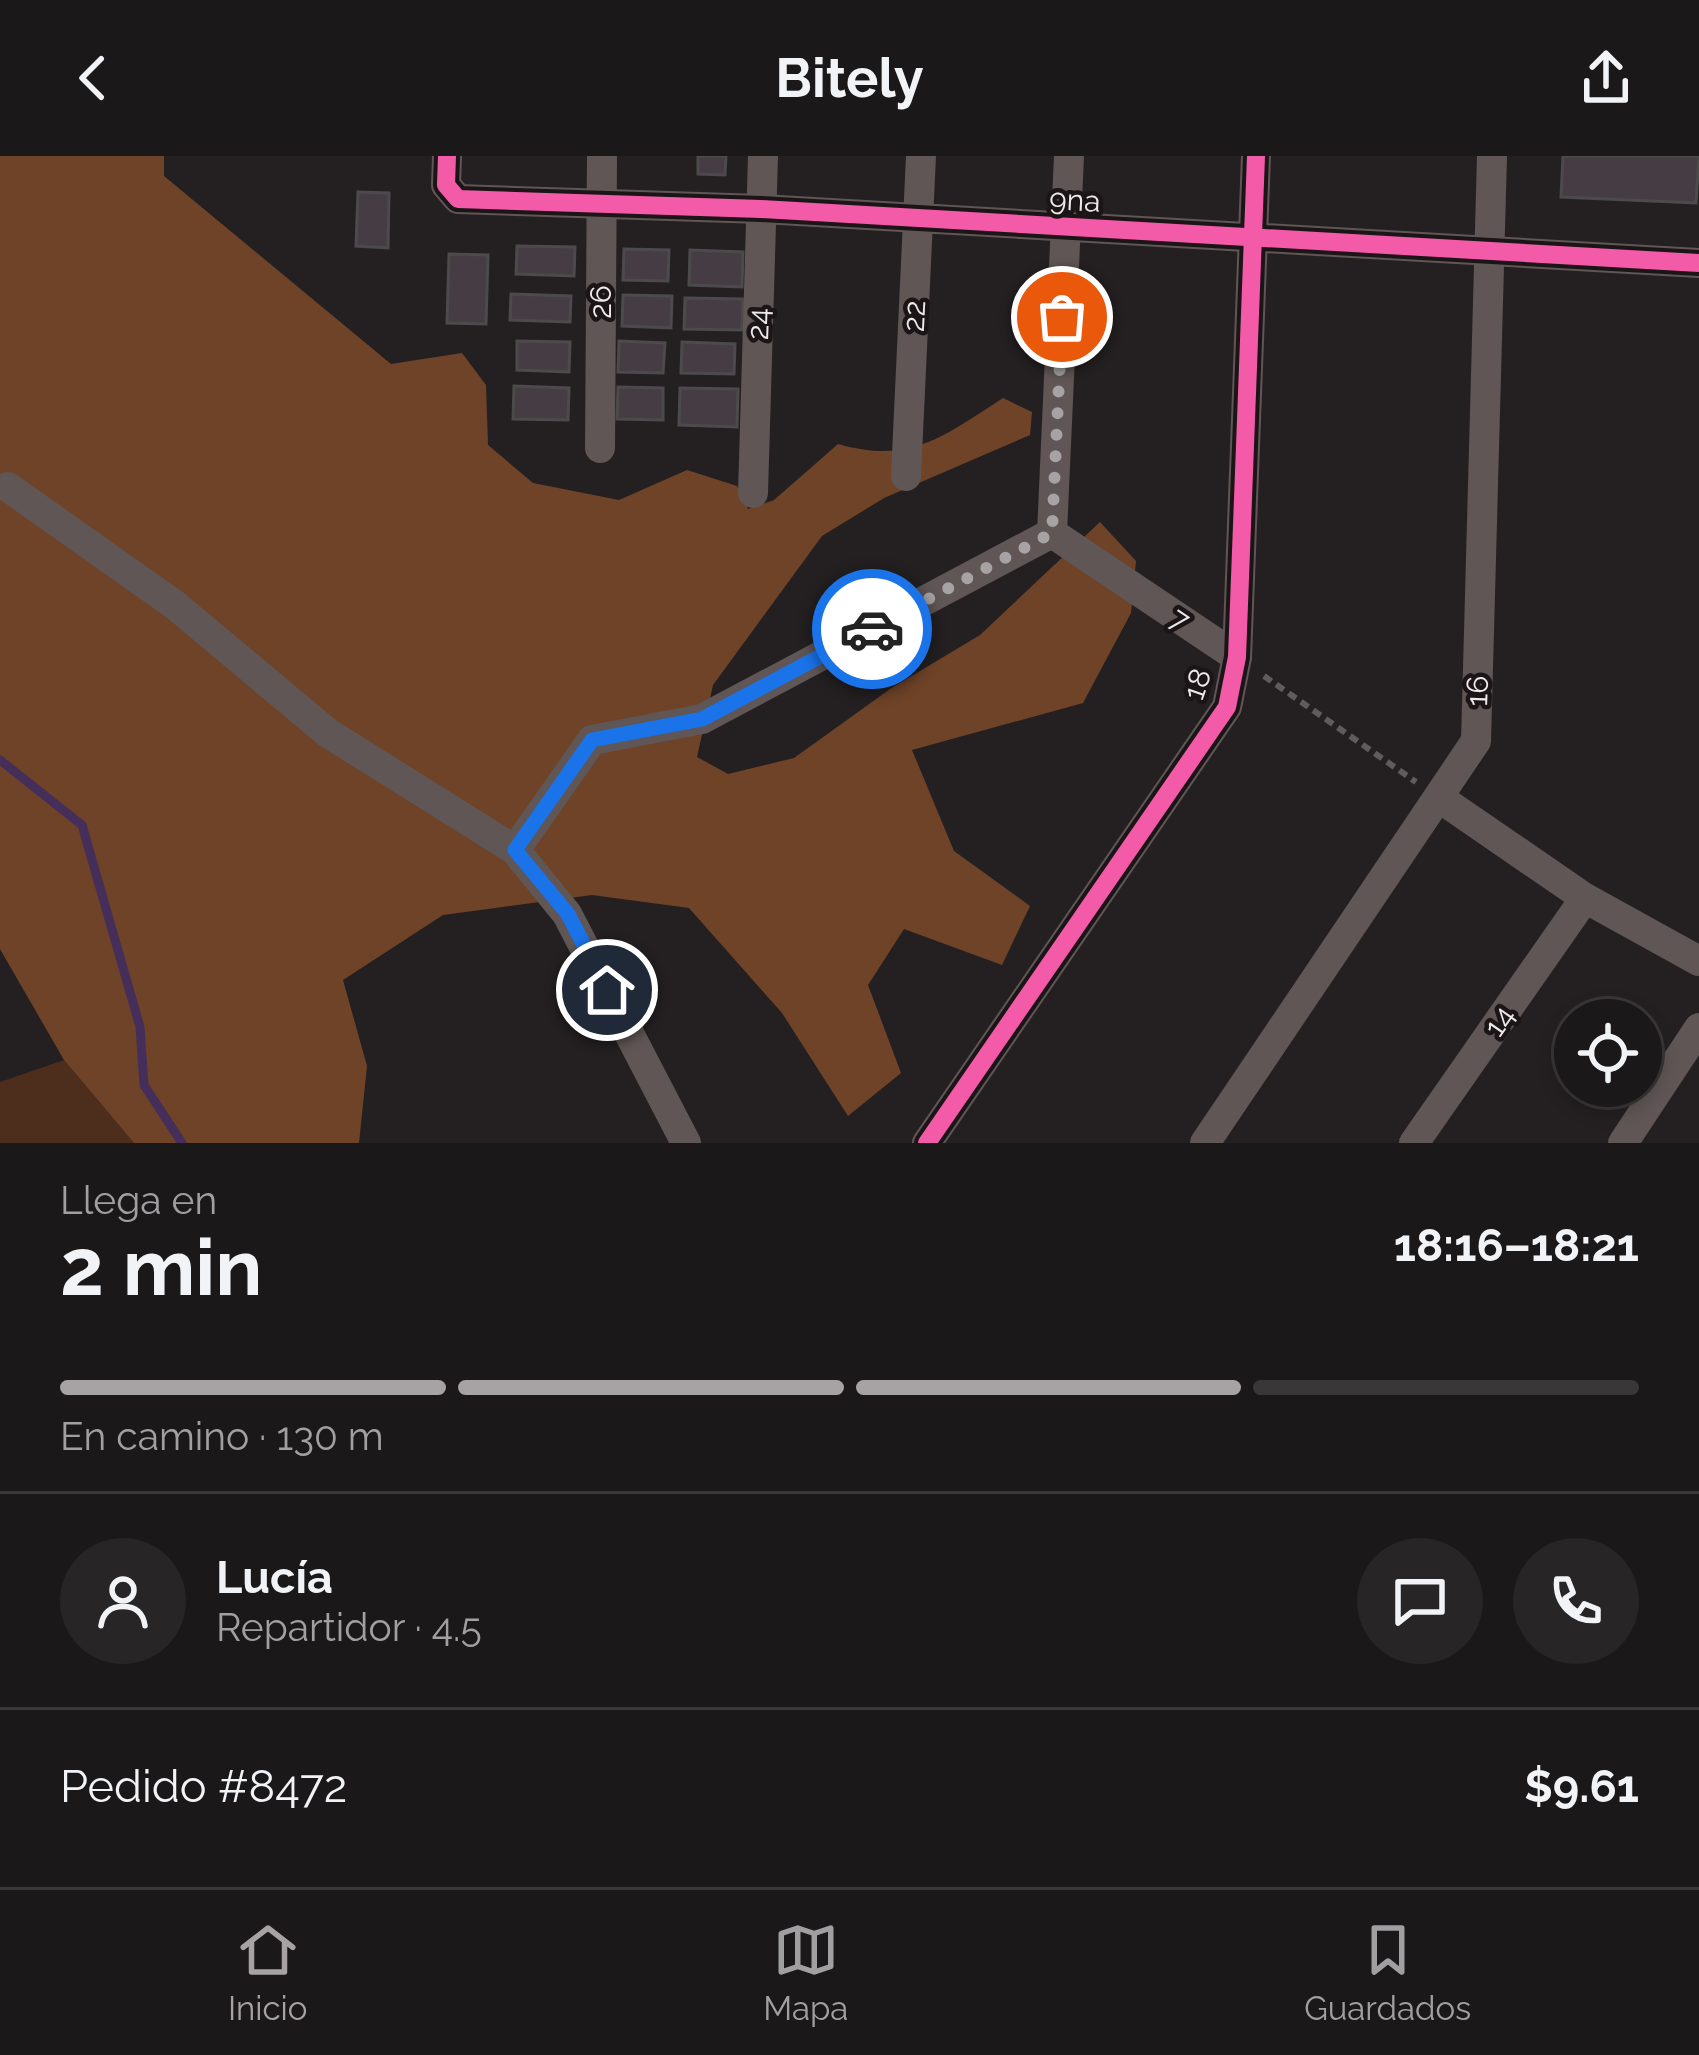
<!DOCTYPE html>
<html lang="es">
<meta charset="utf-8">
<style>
body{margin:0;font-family:Raleway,sans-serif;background:#282526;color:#f1f3f6;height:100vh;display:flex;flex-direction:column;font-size:45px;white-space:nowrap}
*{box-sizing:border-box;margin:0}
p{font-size:39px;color:#a0a0a2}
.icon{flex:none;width:66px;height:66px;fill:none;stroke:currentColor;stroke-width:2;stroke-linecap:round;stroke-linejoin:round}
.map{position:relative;height:987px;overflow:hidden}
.details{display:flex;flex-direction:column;background:#1b1819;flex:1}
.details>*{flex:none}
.fabs{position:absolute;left:1554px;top:843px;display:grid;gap:24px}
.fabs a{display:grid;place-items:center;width:108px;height:108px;border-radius:50%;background:#1b1819;box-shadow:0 6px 18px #0003,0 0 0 3px #393738;font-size:60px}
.pin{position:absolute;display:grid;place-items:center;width:102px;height:102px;color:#fff;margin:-51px;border:6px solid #fff;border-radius:50%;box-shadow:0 3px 12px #0007}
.courier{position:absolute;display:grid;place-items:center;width:120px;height:120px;margin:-60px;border:9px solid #1a73e8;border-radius:50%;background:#fff;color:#222;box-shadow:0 3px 15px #0007}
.headline em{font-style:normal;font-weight:700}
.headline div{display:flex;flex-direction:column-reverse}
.headline{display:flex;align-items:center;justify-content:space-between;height:204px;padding:0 60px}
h1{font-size:78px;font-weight:700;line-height:90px}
.bar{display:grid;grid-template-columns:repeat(4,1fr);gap:18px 12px;align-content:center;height:144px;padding:0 60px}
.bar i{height:15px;border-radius:9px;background:#393738}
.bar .current{background:#a7a3a4}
.bar p{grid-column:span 4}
.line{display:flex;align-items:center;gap:30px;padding:0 60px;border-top:3px solid #393738}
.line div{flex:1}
.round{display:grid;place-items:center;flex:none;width:126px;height:126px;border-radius:63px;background:#282526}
header{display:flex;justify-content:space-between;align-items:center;height:156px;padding:0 60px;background:#1b1819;font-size:54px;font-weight:700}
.tab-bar{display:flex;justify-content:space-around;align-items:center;height:168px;border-top:3px solid #393738;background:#1b1819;font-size:33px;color:#a0a0a2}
.tab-bar a{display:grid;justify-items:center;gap:6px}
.tab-bar .current{color:#a7a3a4}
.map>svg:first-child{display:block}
</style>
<header><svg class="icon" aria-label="back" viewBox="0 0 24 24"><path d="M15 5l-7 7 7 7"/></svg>Bitely<svg class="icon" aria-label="share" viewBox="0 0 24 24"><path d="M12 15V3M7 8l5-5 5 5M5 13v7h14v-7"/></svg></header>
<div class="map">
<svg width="1699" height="987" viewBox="0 0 1699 987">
<rect width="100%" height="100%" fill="#242021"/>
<polygon fill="#4d2e1d" points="64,904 134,987 0,987 0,926"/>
<path fill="#6f4328" d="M0 0H164V20L391 208 462 197 486 229 488 289 533 327 619 344 687 314 737 330 748 353 774 344 838 288C910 309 944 280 1003 242L1032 256 1030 279 884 342 822 380 713 529 697 601 728 618 794 602 890 533 980 479 1100 366 1136 405 1131 457 1083 547 912 594 954 695 1030 750 1002 809 904 773 868 829 901 917 848 960 782 857 689 752 592 739 443 759 343 824 367 910 359 987H134L64 904 0 793Z"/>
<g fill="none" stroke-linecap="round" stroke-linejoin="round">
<polyline stroke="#452f5a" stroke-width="9" points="0,604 82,669 140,871 144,929 182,987"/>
</g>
<g fill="#463d44" stroke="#4c4a4b" stroke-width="3">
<polygon points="698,0 726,0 725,19 698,18"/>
<polygon points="1563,0 1699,0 1696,47 1561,41"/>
<polygon points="358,36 389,37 388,92 356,90"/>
<polygon points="517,90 575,91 574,120 516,118"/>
<polygon points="624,93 669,94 668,125 623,124"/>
<polygon points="690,94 743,96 742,131 689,129"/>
<polygon points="449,98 488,99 486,168 447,167"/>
<polygon points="511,138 571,140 570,166 510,164"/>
<polygon points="623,139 672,140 671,172 622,170"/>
<polygon points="685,142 743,143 742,174 684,173"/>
<polygon points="517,185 570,186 569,216 517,214"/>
<polygon points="619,185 665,187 663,217 618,216"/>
<polygon points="682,186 735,188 734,218 681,217"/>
<polygon points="514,230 569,232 568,264 513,263"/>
<polygon points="618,231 663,232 663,264 617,263"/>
<polygon points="680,232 738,233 737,271 679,269"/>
</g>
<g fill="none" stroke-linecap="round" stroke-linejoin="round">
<polyline stroke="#615b5b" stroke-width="6" stroke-dasharray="9 6" stroke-linecap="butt" points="1264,520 1416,626"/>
<g stroke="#5f5655" stroke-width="30">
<polyline points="447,0 446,29 458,43 761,53 1699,107"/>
<polyline points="600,292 602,0"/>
<polyline points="906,320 921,0"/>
<polyline points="8,331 175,449 328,577 515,694 567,758 686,987"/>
<polyline points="753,337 763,0"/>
<polyline points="1052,377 1069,0"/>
<polyline points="1052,377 1237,501"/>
<polyline points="1441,643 1585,742 1699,805"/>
<polyline points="515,694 592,584 702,563 1052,377"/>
<polyline points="927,987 1227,551 1237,501 1256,0"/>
<polyline points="1205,987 1476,585 1492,0"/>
<polyline points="1414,987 1585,742"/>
<polyline points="1623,987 1699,872"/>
</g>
<g stroke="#1b1517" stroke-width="26">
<g id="cycleway">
<polyline points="447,0 446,29 458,43 761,53 1699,107"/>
<polyline points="927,987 1227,551 1237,501 1256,0"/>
</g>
</g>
<use href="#cycleway" stroke="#f35aa7" stroke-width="18"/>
</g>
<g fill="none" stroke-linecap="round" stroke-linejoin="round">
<polyline stroke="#a7a3a4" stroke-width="12" stroke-dasharray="0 21.6" points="872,473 1052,377 1062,161"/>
<polyline stroke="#1a73e8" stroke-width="15" points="607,834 568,758 515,694 592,584 702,563 872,473"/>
</g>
<g text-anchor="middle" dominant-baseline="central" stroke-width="9" stroke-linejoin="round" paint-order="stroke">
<g font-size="30" fill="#eee9eb" stroke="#1b1517">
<text transform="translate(1075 44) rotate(3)">9na</text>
<text transform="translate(600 146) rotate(-90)">26</text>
<text transform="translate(914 160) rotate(-87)">22</text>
<text transform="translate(758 168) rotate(-88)">24</text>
<text transform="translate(1180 463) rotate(34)">7</text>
<text transform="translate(1197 528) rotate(-71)">18</text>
<text transform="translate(1477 535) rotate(-88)">16</text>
<text transform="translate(1499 865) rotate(-55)">14</text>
</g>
</g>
</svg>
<div class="fabs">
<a><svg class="icon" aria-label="locate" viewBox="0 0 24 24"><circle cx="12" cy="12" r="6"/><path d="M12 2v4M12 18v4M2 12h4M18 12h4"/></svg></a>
</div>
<div class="pin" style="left:1062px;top:161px;background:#ea580c"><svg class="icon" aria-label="bag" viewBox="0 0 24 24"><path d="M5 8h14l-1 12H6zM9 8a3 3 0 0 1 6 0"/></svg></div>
<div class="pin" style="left:607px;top:834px;background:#1f2937"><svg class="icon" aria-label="home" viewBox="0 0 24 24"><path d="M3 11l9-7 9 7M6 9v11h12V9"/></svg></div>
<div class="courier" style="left:872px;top:473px"><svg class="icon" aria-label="car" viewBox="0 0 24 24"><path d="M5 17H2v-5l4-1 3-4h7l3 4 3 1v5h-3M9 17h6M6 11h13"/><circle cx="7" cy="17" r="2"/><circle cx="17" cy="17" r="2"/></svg></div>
</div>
<section class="details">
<div class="headline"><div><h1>2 min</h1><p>Llega en</p></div><em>18:16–18:21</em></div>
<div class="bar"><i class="current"></i><i class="current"></i><i class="current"></i><i></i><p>En camino · 130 m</p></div>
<div class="line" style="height:216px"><a class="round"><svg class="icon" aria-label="person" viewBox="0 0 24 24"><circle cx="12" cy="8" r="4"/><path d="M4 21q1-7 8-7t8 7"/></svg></a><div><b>Lucía</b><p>Repartidor · 4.5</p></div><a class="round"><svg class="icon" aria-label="chat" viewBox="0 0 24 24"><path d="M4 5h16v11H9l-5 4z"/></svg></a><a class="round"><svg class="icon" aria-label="phone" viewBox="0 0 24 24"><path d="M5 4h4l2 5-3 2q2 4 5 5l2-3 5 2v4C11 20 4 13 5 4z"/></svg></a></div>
<div class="line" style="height:156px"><div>Pedido #8472</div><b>$9.61</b></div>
</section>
<nav class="tab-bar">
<a class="current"><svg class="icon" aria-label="home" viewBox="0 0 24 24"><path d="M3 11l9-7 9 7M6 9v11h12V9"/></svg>Inicio</a>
<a><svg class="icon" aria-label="map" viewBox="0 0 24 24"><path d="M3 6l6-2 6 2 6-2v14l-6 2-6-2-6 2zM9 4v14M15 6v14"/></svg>Mapa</a>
<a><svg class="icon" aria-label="saved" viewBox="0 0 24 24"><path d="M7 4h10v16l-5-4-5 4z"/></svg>Guardados</a>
</nav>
